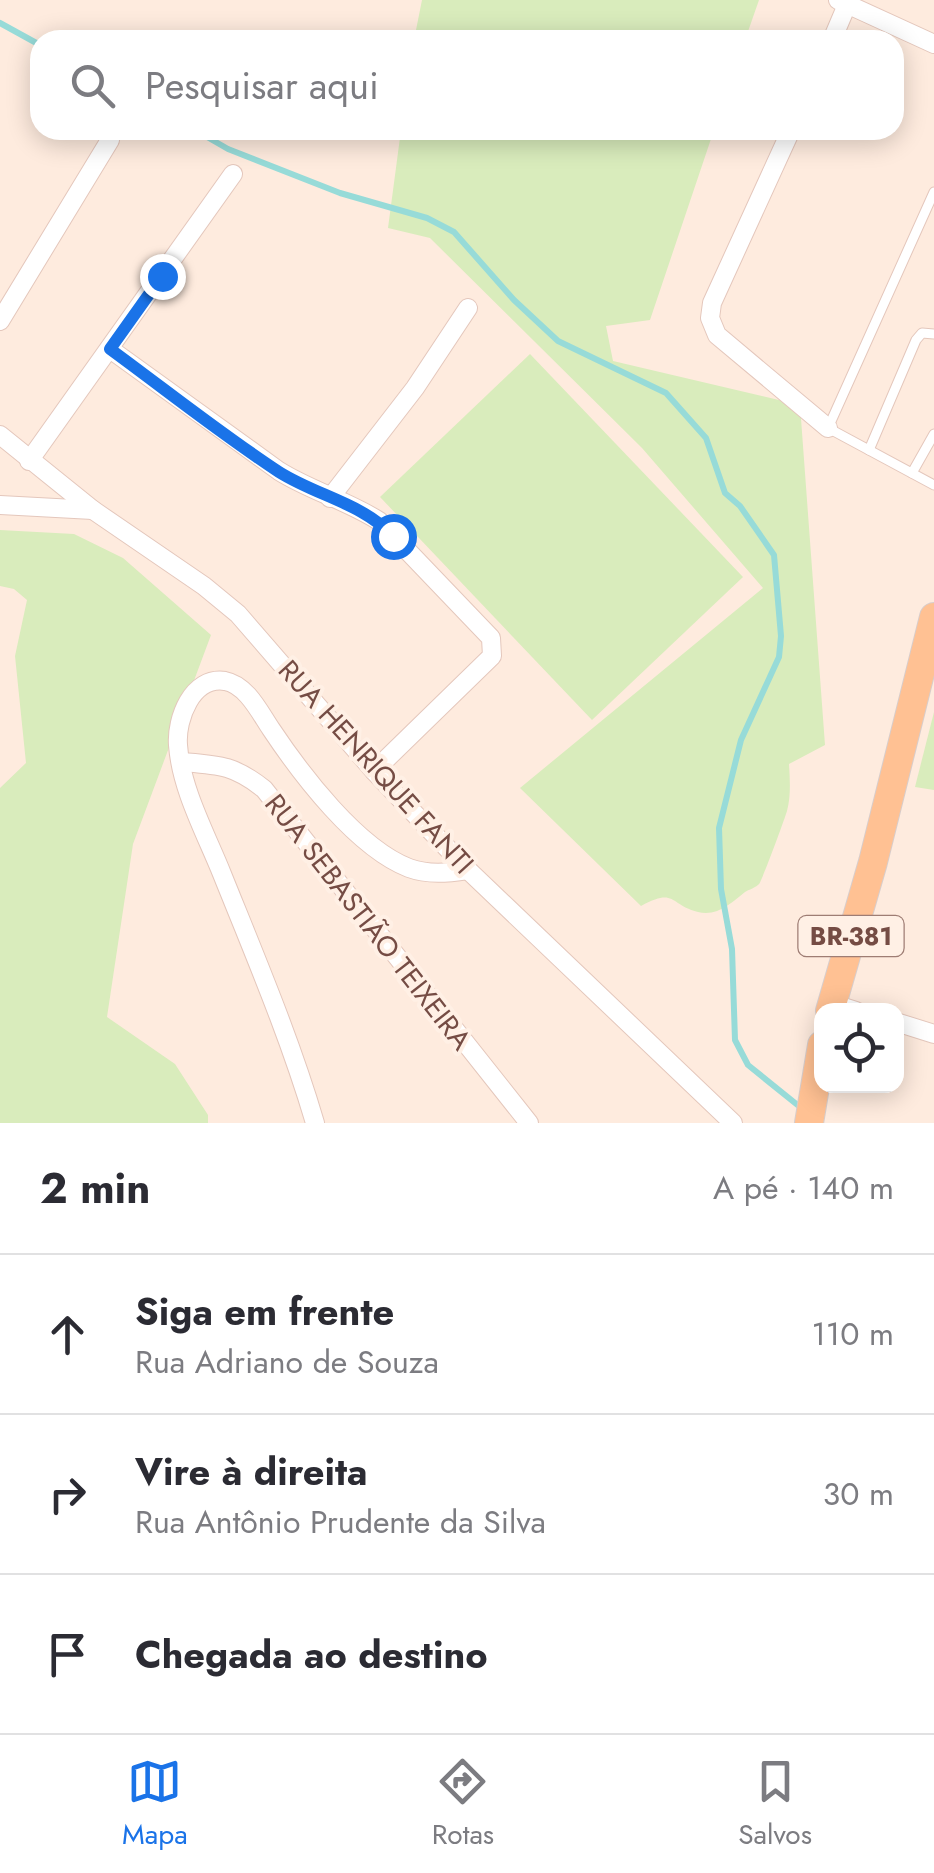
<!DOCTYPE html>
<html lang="pt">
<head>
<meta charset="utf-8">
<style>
  :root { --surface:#fff; --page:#f7f7f7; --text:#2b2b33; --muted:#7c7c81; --line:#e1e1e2; --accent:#1a73e8 }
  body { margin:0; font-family:Jost,sans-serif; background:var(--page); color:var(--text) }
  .controls { position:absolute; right:30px; bottom:30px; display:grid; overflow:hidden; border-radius:20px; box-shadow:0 5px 25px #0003 }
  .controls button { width:90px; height:90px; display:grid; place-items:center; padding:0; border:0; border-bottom:2px solid var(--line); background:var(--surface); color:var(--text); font:50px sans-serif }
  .stop { position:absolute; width:30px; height:30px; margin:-22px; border:8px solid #1a73e8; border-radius:50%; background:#fff }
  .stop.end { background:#1a73e8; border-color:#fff; box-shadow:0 2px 10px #0008 }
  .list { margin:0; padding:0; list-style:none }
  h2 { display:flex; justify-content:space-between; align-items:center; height:130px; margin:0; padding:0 40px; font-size:42px }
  h2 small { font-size:32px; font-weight:400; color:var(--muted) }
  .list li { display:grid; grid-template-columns:65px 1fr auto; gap:30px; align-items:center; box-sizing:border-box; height:160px; padding:0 40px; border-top:2px solid var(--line) }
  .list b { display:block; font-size:38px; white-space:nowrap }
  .list p { margin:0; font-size:32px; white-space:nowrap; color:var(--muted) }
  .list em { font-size:32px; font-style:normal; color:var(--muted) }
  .icon { flex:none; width:55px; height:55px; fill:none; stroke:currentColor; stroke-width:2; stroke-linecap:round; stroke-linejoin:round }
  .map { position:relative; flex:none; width:934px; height:1123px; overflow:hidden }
  .search { position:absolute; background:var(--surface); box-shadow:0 5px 25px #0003; left:30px; right:30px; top:30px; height:110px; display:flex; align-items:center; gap:25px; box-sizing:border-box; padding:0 35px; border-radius:30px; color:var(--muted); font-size:38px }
  .sheet { height:610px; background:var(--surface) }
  nav { display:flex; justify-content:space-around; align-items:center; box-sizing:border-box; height:140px; border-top:2px solid var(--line); background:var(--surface); font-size:28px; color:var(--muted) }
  nav a { display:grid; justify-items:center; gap:5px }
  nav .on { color:var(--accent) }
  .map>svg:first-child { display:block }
  .green { fill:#d9ecbc }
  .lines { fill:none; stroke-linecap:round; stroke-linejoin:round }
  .stream { stroke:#97dbd8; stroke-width:6 }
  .lane-casing { stroke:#e4c7bc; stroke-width:11 }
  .street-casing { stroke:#e4c7bc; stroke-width:20 }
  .primary-casing { stroke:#d8cdcb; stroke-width:30 }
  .lane { stroke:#fff; stroke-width:9 }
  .street { stroke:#fff; stroke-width:18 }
  .primary { stroke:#ffc193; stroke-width:28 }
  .route { stroke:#1a73e8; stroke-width:12 }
  .labels { text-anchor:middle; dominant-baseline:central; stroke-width:8; stroke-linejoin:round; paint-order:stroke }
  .shield { fill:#fff0e5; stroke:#9e7d74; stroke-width:2.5 }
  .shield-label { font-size:25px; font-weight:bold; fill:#754c44 }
  .street-label { font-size:28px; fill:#754c44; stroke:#fff0e5 }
</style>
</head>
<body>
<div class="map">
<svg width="934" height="1123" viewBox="0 0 934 1123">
  <rect width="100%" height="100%" fill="#feebde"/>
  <g class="green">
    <polygon points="422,0 759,0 745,40 414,40"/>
    <path d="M 401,130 L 714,130 L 650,320 L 606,326 L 613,361 L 800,405 L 825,745 L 789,764 C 790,780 791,796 787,811 C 785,818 762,881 759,884 C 757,887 748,890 745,892 C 732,902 718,917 698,912 C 669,905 676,887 641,906 L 520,788 L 763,588 L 642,448 L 430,238 L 388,228 Z"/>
    <polygon points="530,354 743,577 592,720 380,497"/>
    <polygon points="0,530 74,534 123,558 211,635 133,844 107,1017 175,1064 208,1115 208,1123 0,1123 0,788 26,763 15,656 27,600 14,589 0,586"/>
    <polygon points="934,712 934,790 915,787"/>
  </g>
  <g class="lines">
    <g class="stream">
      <polyline points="0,23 40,45"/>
      <polyline points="195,130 228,149 340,193 427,218 454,232 514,300 558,341 666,393 706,438 725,493 740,506 774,555 781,636 779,657 741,740 719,828 721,889 732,949 735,1040 748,1065 805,1111"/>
    </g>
    <g class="lane-casing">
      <g id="lane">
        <polyline points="934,192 828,428 934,485"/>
        <polyline points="869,450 916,340 922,333 934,334"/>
        <polyline points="912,473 934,434"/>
      </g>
    </g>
    <g class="street-casing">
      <g id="street">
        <polyline points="838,0 934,44"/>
        <polyline points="832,40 849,0"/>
        <polyline points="791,130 712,303 710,318 717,335 828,428"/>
        <polyline points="0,321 110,140"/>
        <path d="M 110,349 L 279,471 C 311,491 348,501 379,521 L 491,638 L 492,656 L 374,771"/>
        <polyline points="0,435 93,510 204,586 238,614 374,771 468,870 733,1123"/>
        <polyline points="29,461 233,174"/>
        <polyline points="330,498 415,388 468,308"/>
        <polyline points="0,505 93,510"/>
        <path d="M 182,762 C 219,765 234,765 264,789 L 529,1123"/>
        <polyline points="831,1003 856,1011"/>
        <polyline points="896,1022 934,1034"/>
        <path d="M 315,1123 C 290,1038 255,956 222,874 C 206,834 181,789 178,745 C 176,719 192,676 225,681 C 247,685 260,713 271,729 C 301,774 357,848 409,868 C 428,875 448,873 468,870"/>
      </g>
    </g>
    <g class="primary-casing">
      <g id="primary">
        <polyline points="830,1011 873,862 934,617"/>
        <polyline points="809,1123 822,1045"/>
      </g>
    </g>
    <use href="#lane" class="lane"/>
    <use href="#street" class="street"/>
    <use href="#primary" class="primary"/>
  </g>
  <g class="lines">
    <path class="route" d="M 162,276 L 110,349 C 166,390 221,434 279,472 C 317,496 362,503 393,536"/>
  </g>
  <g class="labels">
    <rect class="shield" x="798.5" y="916" width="105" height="40" rx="8"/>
    <g class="shield-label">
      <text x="851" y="936">BR-381</text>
    </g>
    <g class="street-label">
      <text transform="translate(376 767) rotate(48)">RUA HENRIQUE FANTI</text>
      <text transform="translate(368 922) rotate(52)">RUA SEBASTIÃO TEIXEIRA</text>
    </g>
  </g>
</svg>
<div class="controls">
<button><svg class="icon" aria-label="locate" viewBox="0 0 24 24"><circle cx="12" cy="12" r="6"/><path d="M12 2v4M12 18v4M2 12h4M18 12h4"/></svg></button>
</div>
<div class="stop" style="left:393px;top:536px"></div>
<div class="stop end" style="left:162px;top:276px"></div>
<div class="search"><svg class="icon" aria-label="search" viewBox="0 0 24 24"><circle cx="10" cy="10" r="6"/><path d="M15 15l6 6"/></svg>Pesquisar aqui</div>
</div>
<section class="sheet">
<h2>2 min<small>A pé · 140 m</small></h2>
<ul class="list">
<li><svg class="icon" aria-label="ahead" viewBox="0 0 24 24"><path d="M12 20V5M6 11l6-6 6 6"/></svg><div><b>Siga em frente</b><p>Rua Adriano de Souza</p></div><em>110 m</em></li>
<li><svg class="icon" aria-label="right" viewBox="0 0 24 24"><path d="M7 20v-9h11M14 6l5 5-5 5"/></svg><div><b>Vire à direita</b><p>Rua Antônio Prudente da Silva</p></div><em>30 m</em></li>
<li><svg class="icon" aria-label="arrive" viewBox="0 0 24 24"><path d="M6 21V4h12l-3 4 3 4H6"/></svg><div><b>Chegada ao destino</b></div></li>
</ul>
</section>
<nav>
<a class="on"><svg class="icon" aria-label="map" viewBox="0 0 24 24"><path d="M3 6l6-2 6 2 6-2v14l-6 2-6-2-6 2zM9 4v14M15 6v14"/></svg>Mapa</a>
<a><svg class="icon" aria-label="directions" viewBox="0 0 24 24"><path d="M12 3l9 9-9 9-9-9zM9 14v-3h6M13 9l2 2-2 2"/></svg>Rotas</a>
<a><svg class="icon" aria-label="saved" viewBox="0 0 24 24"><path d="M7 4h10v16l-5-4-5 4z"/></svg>Salvos</a>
</nav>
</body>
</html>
